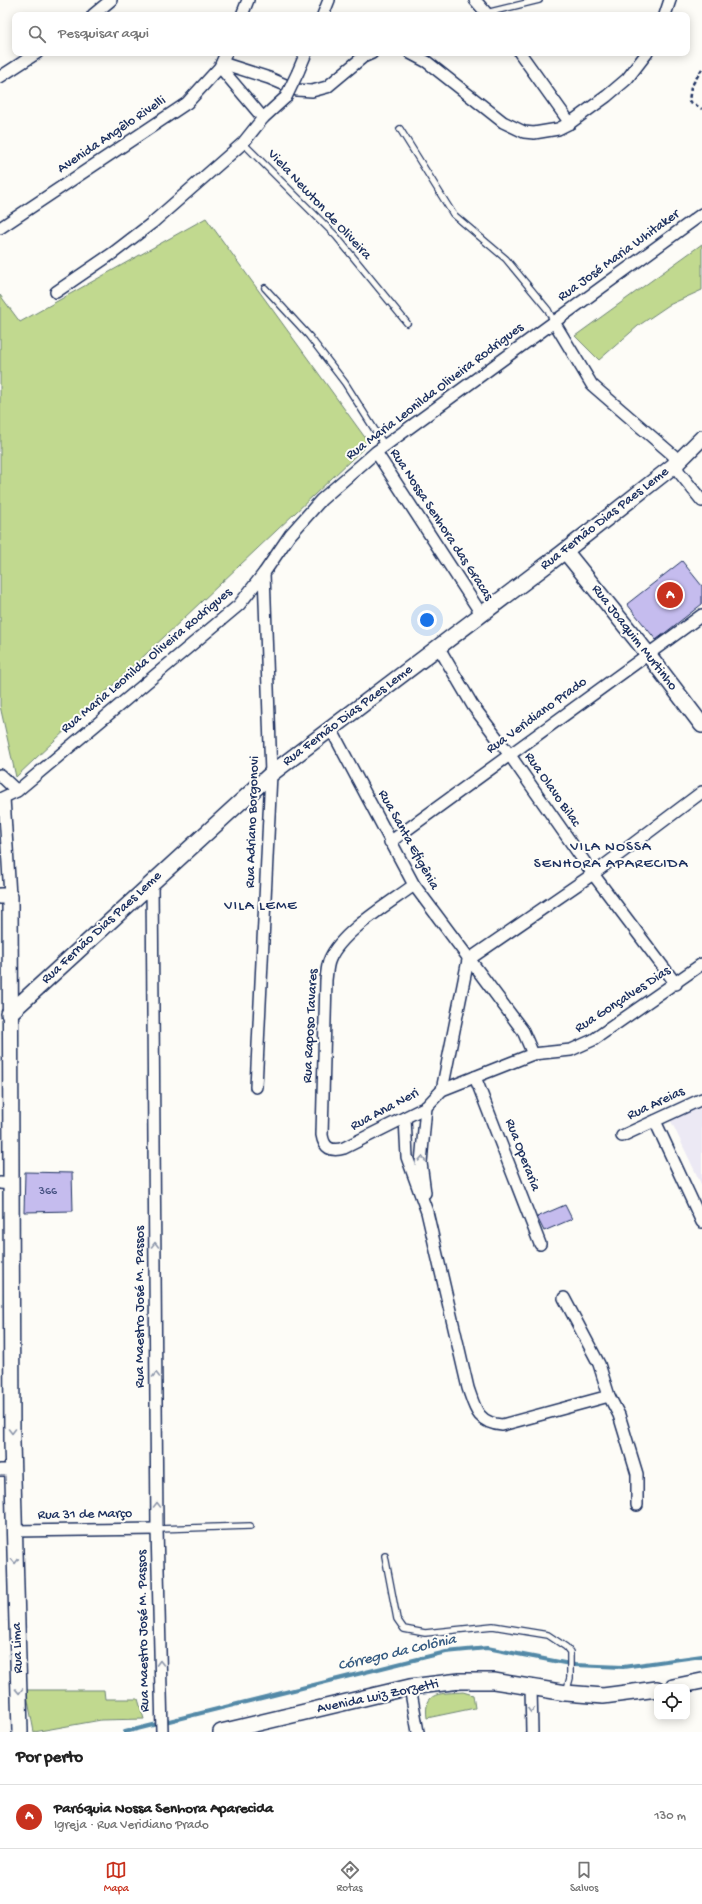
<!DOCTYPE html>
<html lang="pt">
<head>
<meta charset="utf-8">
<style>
  :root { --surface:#fff; --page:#f6f6f6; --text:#222; --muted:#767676; --line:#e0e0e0; --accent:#c8321e }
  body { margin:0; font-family:"Gochi Hand",sans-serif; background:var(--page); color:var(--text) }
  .controls { position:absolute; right:12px; bottom:12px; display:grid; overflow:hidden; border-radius:8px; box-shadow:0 2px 10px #0003 }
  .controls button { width:36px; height:36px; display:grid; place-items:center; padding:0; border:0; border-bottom:1px solid var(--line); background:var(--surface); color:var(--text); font:20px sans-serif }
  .you { position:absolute; left:427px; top:620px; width:14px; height:14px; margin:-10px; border:3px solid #fff; border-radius:50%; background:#1a73e8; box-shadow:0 0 0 6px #1a73e833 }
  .badge { display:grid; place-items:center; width:26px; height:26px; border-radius:50%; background:var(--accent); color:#fff; font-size:13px; font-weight:700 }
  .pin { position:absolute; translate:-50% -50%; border:2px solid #fff; box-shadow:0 1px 4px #0006 }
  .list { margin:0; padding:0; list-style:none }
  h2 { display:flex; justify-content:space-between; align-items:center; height:52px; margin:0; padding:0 16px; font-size:17px }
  h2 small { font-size:13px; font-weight:400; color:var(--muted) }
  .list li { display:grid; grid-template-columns:26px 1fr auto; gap:12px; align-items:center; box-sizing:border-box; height:64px; padding:0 16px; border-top:1px solid var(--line) }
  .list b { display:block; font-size:15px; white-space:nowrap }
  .list p { margin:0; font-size:13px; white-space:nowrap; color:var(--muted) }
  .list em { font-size:13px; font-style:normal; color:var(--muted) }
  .icon { flex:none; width:22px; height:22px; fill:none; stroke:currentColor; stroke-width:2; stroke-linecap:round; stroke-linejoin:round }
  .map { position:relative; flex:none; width:702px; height:1732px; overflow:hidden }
  .search { position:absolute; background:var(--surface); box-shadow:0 2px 10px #0003; left:12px; right:12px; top:12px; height:44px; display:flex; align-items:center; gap:10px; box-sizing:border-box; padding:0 14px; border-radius:8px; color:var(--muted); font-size:15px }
  .sheet { height:116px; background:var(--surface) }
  nav { display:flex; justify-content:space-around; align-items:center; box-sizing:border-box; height:56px; border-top:1px solid var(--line); background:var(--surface); font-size:11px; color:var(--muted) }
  nav a { display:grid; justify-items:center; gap:2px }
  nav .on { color:var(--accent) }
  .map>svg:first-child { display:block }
  .built { fill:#ece9f4 }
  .green { fill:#c1d98f; stroke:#6e8476 }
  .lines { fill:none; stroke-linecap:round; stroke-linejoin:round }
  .stream { stroke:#5389a7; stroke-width:4 }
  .building { fill:#c5bcee; stroke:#1b2f5e }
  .lane-casing { stroke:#1b2f5e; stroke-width:8 }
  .street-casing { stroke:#1b2f5e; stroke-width:14 }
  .secondary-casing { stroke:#1b2f5e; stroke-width:18 }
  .path { stroke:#1b2f5e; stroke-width:2.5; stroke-dasharray:4 3; stroke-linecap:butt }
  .lane { stroke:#fdfcf7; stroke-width:5.5 }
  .street { stroke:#fdfcf7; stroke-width:11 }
  .secondary { stroke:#fdfcf7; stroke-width:15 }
  .street-bridge-casing { stroke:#1b2f5e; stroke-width:14; stroke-linecap:butt }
  .street-bridge { stroke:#fdfcf7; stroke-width:11 }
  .oneway { stroke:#8c96aa }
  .labels { text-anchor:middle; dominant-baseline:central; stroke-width:4; stroke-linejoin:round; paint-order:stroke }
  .number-label { font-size:12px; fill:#465282 }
  .street-label { font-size:14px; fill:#1b2f5e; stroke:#fdfcf7 }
  .neighbourhood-label { font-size:15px; letter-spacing:1px; fill:#1b2f5e; stroke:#fdfcf7 }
  .water-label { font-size:15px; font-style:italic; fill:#375c82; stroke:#fdfcf7 }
</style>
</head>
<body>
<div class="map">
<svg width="702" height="1732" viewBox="0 0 702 1732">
  <rect width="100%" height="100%" fill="#fdfcf7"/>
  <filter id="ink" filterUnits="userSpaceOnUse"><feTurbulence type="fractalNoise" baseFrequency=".025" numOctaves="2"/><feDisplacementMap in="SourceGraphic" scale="8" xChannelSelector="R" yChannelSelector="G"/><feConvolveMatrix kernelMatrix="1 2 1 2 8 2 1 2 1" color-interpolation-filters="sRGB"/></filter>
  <g filter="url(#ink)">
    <polygon class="built" points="702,1106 702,1186 671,1121"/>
    <g class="green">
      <polygon points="206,218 369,443 16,777 0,706 0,295 20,322"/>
      <polygon points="702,244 702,290 669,305 638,326 599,360 575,336"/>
      <polygon points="26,1690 104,1690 105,1699 138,1699 144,1719 101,1720 34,1732"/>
      <path d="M 463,1692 L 473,1695 L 475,1708 L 427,1718 C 423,1690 442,1694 463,1692 Z"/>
    </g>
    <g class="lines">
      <polyline class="stream" points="125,1732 446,1652 487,1648 575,1665 623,1667 702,1656"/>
    </g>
    <g class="building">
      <polygon points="682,561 702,586 702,604 656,640 627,604"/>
      <polygon points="25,1172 72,1173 73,1211 24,1212"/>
      <polygon points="565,1205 572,1219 544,1231 537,1217"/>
    </g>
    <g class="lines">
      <g class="lane-casing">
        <g id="lane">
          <polyline points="486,13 539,0"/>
          <polyline points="400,129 453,214 506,259 548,310 554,322"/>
          <polyline points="243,143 336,236 407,323"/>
          <polyline points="265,288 309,336 345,383 385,446"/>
          <polyline points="157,1529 250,1526"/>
          <polyline points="385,1556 397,1619 404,1629 425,1633 493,1626 548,1635 566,1647 570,1652 570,1678 566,1693"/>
        </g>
      </g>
      <g class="street-casing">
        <g id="street">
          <polyline points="475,0 488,15"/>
          <polyline points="93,15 111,0"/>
          <polyline points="242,15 248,0"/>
          <polyline points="323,15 329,0"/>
          <polyline points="665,15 670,0"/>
          <polyline points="410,53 427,62 503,122 524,132 534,133 558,129 570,123 607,96 627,79 647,53"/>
          <polyline points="520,53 570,123"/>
          <polyline points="222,63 269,78 297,90 312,91 327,87 363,57 372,53"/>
          <polyline points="220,67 263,118"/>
          <polyline points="298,72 306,53"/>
          <polyline points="0,77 37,53"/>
          <polyline points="0,228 187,103 220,67 226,53"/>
          <polyline points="56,292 113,253 152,223 243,143 263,118 286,97"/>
          <polyline points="554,322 592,385 673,455 679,472 702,501"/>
          <polyline points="376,452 482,615"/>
          <polyline points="439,648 473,706 509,754 593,874 676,984"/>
          <polyline points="331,729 414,885 523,1031 533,1054"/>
          <polyline points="0,775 17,791"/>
          <polyline points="4,798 10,896"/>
          <polyline points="0,799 17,791 239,605 264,573 290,535 321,500 376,452 702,214"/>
          <polyline points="390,842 702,615"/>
          <polyline points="152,881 157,1529 162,1732"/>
          <path d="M 414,885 C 390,903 341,932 330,959 C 327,965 327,973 326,980 L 322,1135 C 324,1148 331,1152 344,1148 L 426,1107 L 442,1090 L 533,1054 L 571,1050 L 593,1040 L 702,964"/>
          <polyline points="475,1077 540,1244"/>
          <polyline points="256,1087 271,774 264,573"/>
          <polyline points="442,1090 468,960 593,874 702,792"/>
          <path d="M 405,1118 L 407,1157 L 427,1212 L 468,1388 C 475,1408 477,1423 502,1425 L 609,1396"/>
          <polyline points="655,1121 702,1222"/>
          <polyline points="622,1136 702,1099"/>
          <polyline points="0,1183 11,1184"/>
          <polyline points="425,1193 421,1163 426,1107"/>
          <polyline points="564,1298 599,1364 609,1396 619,1415 637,1474 637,1505"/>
          <polyline points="0,1470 13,1470"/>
          <polyline points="14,1531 157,1529"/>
          <polyline points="410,1687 418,1732"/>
          <polyline points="531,1688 532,1732"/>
        </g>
      </g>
      <g class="secondary-casing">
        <g id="secondary">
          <polyline points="565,551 648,654 702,725"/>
          <polyline points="0,896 10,896 12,1443 20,1732"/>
          <polyline points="9,1014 271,774 565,551 677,463 702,438"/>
          <polyline points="673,1687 702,1681"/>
          <polyline points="221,1732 410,1687 460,1681 494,1681 566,1693 603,1696 657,1689"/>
        </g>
      </g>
      <polyline class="path" points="702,69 691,87 689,101 702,109"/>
      <use href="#lane" class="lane"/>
      <use href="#street" class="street"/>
      <use href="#secondary" class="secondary"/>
      <g class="street-bridge-casing">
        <polyline id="street-bridge" points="286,97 298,72"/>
      </g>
      <use href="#street-bridge" class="street-bridge"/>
    </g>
    <defs><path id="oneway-chevron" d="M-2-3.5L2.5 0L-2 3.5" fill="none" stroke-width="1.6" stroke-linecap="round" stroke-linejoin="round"/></defs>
    <g class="oneway">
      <use href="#oneway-chevron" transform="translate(422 1159) rotate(-88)"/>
      <use href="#oneway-chevron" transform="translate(155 1245) rotate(-90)"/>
      <use href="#oneway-chevron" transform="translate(156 1375) rotate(-90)"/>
      <use href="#oneway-chevron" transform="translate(12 1431) rotate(90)"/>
      <use href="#oneway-chevron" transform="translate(157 1505) rotate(-90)"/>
      <use href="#oneway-chevron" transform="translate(15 1561) rotate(88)"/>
      <use href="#oneway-chevron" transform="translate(160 1663) rotate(-91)"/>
      <use href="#oneway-chevron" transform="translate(19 1691) rotate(88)"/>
      <use href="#oneway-chevron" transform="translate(531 1710) rotate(90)"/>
    </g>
  </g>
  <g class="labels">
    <g class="number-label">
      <text x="48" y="1192">366</text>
    </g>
    <g class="street-label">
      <text transform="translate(112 135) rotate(-34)">Avenida Angêlo Rivelli</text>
      <text transform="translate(319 205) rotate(47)">Viela Newton de Oliveira</text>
      <text transform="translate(619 256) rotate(-36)">Rua José Maria Whitaker</text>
      <text transform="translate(435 392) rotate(-37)">Rua Maria Leonilda Oliveira Rodrigues</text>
      <text transform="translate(605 519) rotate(-38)">Rua Fernão Dias Paes Leme</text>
      <text transform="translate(441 525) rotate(57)">Rua Nossa Senhora das Gracas</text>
      <text transform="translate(634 638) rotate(52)">Rua Joaquim Murtinho</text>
      <text transform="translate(147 661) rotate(-40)">Rua Maria Leonilda Oliveira Rodrigues</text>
      <text transform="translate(348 716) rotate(-37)">Rua Fernão Dias Paes Leme</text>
      <text transform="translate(537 716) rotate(-36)">Rua Veridiano Prado</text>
      <text transform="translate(552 790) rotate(55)">Rua Olavo Bilac</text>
      <text transform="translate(253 822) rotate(-88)">Rua Adriano Borgonovi</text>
      <text transform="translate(408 840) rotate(61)">Rua Santa Efigênia</text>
      <text transform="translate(102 928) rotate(-43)">Rua Fernão Dias Paes Leme</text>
      <text transform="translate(623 1000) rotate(-33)">Rua Gonçalves Dias</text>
      <text transform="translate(311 1026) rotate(-87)">Rua Raposo Tavares</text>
      <text transform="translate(656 1104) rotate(-25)">Rua Areias</text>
      <text transform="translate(385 1110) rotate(-28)">Rua Ana Neri</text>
      <text transform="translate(522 1155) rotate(69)">Rua Operaria</text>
      <text transform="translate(140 1307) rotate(-90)">Rua Maestro José M. Passos</text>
      <text transform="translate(85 1515) rotate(-1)">Rua 31 de Março</text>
      <text transform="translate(144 1631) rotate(-91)">Rua Maestro José M. Passos</text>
      <text transform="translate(18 1648) rotate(-92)">Rua Lima</text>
      <text transform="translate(378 1697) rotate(-12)">Avenida Luiz Zorzetti</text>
    </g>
    <g class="neighbourhood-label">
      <text x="611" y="847">VILA NOSSA<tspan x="611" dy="17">SENHORA APARECIDA</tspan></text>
      <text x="261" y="906">VILA LEME</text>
    </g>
    <g class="water-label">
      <text transform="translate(397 1653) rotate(-13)">Córrego da Colônia</text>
    </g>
  </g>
</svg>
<div class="controls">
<button><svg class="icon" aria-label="locate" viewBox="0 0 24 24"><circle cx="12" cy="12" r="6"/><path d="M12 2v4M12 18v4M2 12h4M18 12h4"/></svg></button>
</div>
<div class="you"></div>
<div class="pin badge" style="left:670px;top:595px">A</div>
<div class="search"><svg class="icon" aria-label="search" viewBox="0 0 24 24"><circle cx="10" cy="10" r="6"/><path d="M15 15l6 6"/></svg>Pesquisar aqui</div>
</div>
<section class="sheet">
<h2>Por perto<small></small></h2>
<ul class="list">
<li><span class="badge">A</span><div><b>Paróquia Nossa Senhora Aparecida</b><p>Igreja · Rua Veridiano Prado</p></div><em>130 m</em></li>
</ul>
</section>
<nav>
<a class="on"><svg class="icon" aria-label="map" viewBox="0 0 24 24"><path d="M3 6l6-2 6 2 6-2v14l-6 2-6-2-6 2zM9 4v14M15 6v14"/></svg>Mapa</a>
<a><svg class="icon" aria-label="directions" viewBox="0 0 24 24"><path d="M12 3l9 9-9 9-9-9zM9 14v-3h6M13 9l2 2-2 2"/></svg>Rotas</a>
<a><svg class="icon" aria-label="saved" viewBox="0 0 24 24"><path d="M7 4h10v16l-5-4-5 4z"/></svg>Salvos</a>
</nav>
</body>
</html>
